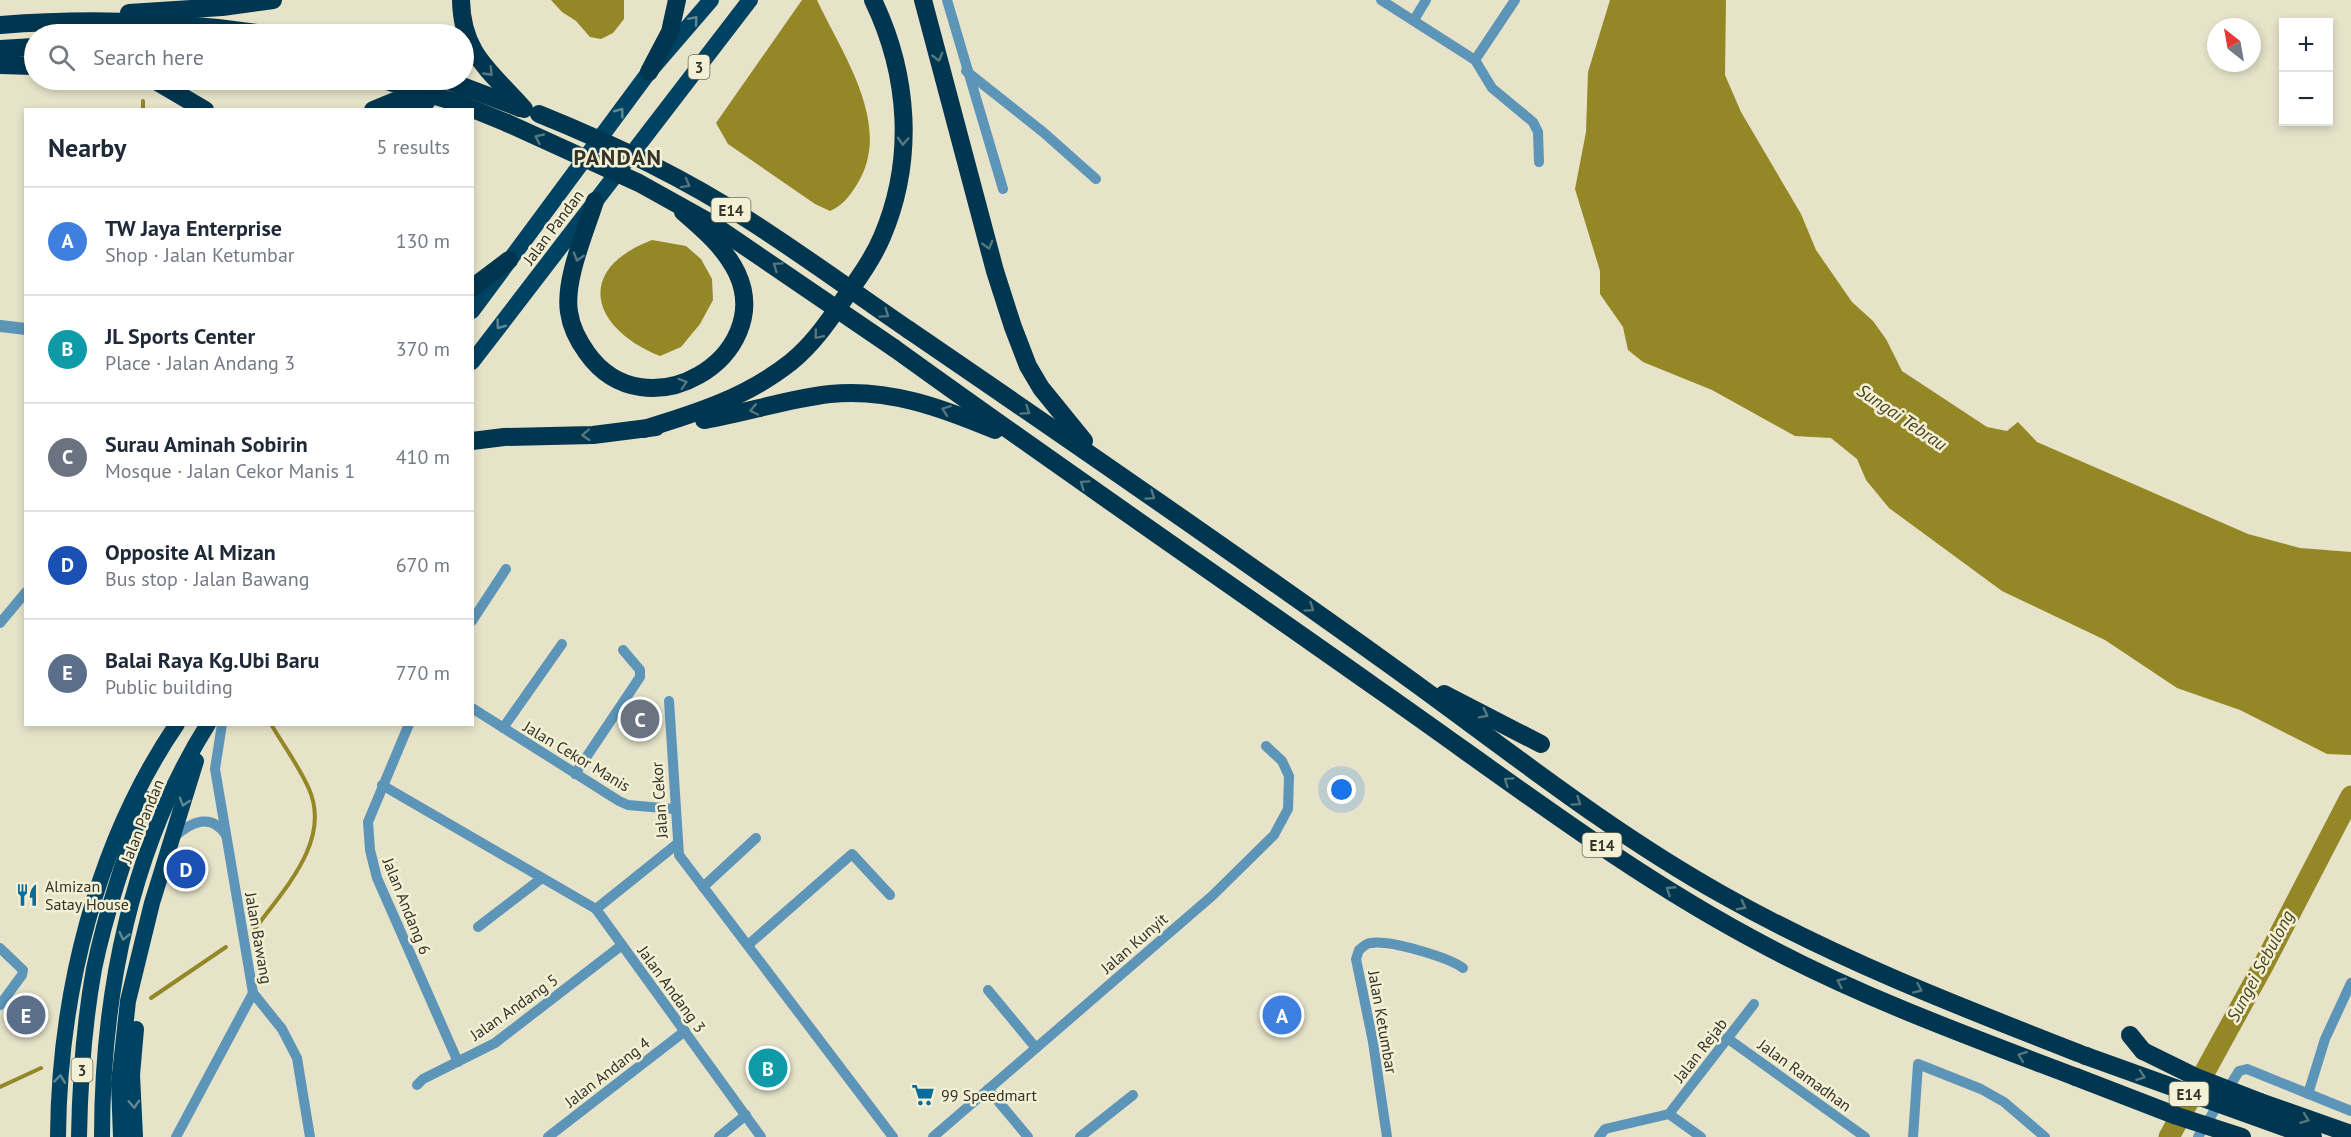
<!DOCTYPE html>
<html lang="en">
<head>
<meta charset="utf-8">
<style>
  :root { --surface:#fff; --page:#f2f2f3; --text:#1f2937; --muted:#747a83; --line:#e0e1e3; --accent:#086d9b }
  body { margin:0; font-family:"PT Sans",sans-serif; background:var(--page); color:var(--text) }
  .controls { position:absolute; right:18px; top:18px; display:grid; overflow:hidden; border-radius:0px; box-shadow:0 3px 9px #0003 }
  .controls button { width:54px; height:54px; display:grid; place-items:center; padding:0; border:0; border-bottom:2px solid var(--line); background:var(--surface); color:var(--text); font:30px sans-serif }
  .compass { position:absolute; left:2207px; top:18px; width:54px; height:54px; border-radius:50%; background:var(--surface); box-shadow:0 3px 9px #0003; rotate:329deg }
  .you { position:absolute; left:1342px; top:790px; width:21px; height:21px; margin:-15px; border:4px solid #fff; border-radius:50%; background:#1a73e8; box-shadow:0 0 0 9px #1a73e833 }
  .badge { display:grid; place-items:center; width:39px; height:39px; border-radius:50%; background:var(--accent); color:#fff; font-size:20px; font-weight:700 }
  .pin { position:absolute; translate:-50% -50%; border:3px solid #fff; box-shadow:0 2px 6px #0006 }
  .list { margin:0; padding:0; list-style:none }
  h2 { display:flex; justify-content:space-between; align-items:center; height:78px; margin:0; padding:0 24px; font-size:26px }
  h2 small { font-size:20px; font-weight:400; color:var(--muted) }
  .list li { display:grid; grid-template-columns:39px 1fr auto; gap:18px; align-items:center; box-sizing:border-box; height:108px; padding:0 24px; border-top:2px solid var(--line) }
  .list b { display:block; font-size:22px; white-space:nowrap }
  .list p { margin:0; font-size:20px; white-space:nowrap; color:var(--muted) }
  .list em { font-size:20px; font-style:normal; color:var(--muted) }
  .icon { flex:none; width:33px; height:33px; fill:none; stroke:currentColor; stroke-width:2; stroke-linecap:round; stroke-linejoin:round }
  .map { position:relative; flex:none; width:2351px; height:1137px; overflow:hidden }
  .search { position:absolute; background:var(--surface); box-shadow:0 3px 9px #0003; left:24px; top:24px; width:450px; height:66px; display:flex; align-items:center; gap:15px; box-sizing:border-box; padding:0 21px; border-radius:33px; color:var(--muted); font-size:22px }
  .panel { position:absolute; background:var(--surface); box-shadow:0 3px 9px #0003; left:24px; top:108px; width:450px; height:618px; border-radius:0px }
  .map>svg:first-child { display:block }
  .water { fill:#938726 }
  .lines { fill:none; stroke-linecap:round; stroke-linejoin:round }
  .stream { stroke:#938726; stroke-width:4 }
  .river { stroke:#938726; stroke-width:21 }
  .minor { stroke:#5c95b7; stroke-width:10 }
  .tertiary { stroke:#5c95b7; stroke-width:12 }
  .trunk { stroke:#004262; stroke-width:16 }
  .motorway { stroke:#003650; stroke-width:18 }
  .motorway-bridge { stroke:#003650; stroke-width:18 }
  .oneway { stroke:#618890 }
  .oneway2 { stroke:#55777f }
  .labels { text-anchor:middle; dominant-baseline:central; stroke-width:5; stroke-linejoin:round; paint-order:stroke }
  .shield { fill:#f3f0d6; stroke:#6d6c5d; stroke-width:1.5 }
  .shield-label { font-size:15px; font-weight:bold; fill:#343329 }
  .street-label { font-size:16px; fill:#343329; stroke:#f3f0d6 }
  .poi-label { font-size:16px; fill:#343329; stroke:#f3f0d6; text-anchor:start }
  .water-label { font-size:18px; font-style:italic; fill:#49441d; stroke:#f3f0d6 }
  .district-label { font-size:22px; font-weight:bold; letter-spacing:1.5px; fill:#343329; stroke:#f3f0d6 }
</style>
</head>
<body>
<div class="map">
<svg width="2351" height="1137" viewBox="0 0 2351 1137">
  <rect width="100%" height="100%" fill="#e6e3c9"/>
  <g class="water">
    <polygon points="551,0 624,0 624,19 613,33 601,39 590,37 576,21 562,12"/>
    <path d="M 802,0 L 817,0 C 842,54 895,127 856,186 C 848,198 843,205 830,211 L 815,204 L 728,144 L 716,123 Z"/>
    <polygon points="1610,0 1726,0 1725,75 1741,112 1801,214 1816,250 1852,302 1873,321 1886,339 1902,371 1987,427 2007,431 2018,422 2037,442 2248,534 2300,548 2351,552 2351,755 2327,754 2240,710 2177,688 2105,640 2002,591 1889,508 1866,480 1857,459 1831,438 1795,436 1712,390 1643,362 1628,350 1623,327 1600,294 1600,271 1575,189 1586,132 1588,72"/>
    <path d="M 652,240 L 686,246 L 701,259 L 712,279 L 713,300 L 700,324 L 681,347 L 660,356 C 592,329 573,270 652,240 Z"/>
  </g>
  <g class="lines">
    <g class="stream">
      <polyline points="143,110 143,101"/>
      <path d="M 255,929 C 283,890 332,841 309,789 C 299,766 283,745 271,724"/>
      <polyline points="151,998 226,947"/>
      <polyline points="0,1087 41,1068"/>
    </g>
    <polyline class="river" points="2169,1137 2264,964 2351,796"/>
    <g class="minor">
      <polyline points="947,0 1003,189"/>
      <polyline points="1381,0 1475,60 1515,0"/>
      <polyline points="1414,20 1426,0"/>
      <polyline points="1475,60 1492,88 1533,122 1538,132 1539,162"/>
      <polyline points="966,71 1043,132 1096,179"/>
      <polyline points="472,621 506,569"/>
      <polyline points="0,623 26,592"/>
      <polyline points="669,701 679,855 893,1137"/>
      <polyline points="472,708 619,801 628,805 674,809"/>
      <polyline points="222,724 215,769 253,993 282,1029 297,1058 310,1137"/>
      <polyline points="409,724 368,822 370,850 377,878 458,1062"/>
      <polyline points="503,728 562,644"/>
      <polyline points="575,774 640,677 640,670 623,650"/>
      <polyline points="382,785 596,909 761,1137"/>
      <path d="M 174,837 C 191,822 211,812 226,835"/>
      <polyline points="703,887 756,838"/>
      <polyline points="596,909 677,844"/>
      <polyline points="478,927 542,878"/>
      <polyline points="748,945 852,854 890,895"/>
      <polyline points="0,948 23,970 22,975 0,1005"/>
      <polyline points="988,990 1036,1048"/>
      <polyline points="1727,1038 1865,1137"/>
      <polyline points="417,1085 423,1079 495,1043 622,945"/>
      <polyline points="988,1089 1028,1137"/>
      <polyline points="2308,1094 2325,1039 2351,983"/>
      <polyline points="1669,1114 1754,1004"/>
      <polyline points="176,1137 253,993"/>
      <polyline points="548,1137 685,1031"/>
      <polyline points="719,1137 746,1115"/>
      <polyline points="933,1137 1212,896 1274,835 1288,809 1289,776 1282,761 1266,746"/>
      <polyline points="1080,1137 1133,1095"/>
      <path d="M 1387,1137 L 1373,1042 L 1356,959 L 1359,950 C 1363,947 1366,943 1371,943 C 1390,940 1448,957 1463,968"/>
      <polyline points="1599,1137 1605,1129 1669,1114 1701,1137"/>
      <polyline points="1913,1137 1918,1064 1981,1089 2004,1102 2045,1137"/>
      <polyline points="2198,1137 2239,1071 2247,1069 2351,1111"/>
    </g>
    <polyline class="tertiary" points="0,326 26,329"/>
    <g class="trunk">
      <polyline points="472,311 649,72 711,0"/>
      <polyline points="472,362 750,0"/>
      <path d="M 58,1137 C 59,995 96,843 177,724"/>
      <path d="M 79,1137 C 80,1081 84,1024 94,969 C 106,911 126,854 146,799"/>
      <path d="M 102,1137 C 102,994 131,847 208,724"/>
      <polyline points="121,1137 119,1083 128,1001 152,903 196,761"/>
      <polyline points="135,1137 132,1075 136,1029"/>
    </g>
    <g class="motorway">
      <path d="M 461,0 C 462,55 492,72 524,109"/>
      <polyline points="923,0 995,271 1013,327 1028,366 1041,388 1084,441"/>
      <polyline points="129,13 222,7 273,0"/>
      <path d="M 0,25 C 87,18 178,21 264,34"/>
      <polyline points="0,49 34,47"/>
      <polyline points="0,65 34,66"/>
      <polyline points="649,72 670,32 677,0"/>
      <polyline points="154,80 205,110"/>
      <polyline points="383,80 458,103 507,123"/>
      <polyline points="446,80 520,108"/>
      <polyline points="373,110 395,101 427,101"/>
      <path d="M 595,201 C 585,233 564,280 569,312 C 571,326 579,342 587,353 C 646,436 776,356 737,273 C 725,248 704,230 683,212"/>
      <polyline points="472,288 509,260"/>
      <path d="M 909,330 C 1070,440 1231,551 1390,665 C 1499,743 1605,829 1723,895 C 1838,960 1963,1008 2086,1056"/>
      <path d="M 894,348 C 1053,463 1215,574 1375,687 C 1503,776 1628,874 1766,946 C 1866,999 1971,1037 2076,1077"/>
      <path d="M 704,420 C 746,413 787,399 830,394 C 889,388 942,408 995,430"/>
      <path d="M 644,429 C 697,413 747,397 791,362 C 813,344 828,322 844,299 C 858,279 872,260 882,237 C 915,160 909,75 873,0"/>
      <polyline points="472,441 504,437 593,435 656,427"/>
      <polyline points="1444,694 1541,744"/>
      <polyline points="2130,1035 2143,1051"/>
      <polyline points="2260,1102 2351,1134"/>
      <polyline points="2292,1130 2313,1137"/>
    </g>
    <g class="motorway-bridge">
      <path d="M 539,114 C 611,143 682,177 747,219 C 802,254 855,293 909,330"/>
      <polyline points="507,123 639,183 709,222 894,348"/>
      <polyline points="2143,1051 2198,1078 2260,1102"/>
      <polyline points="2086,1056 2292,1130"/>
      <polyline points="2076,1077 2177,1116 2242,1137"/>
    </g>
  </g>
  <defs><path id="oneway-chevron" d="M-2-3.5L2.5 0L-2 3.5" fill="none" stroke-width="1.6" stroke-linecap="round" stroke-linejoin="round" transform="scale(1.5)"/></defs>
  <g class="oneway">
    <use href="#oneway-chevron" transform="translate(694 20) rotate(-49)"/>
    <use href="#oneway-chevron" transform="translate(620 112) rotate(-53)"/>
    <use href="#oneway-chevron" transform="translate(500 325) rotate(127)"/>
    <use href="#oneway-chevron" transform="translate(184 802) rotate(107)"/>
    <use href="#oneway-chevron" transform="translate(124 936) rotate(103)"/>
    <use href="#oneway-chevron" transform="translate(60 1079) rotate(-83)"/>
    <use href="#oneway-chevron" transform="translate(134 1104) rotate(87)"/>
  </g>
  <g class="oneway2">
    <use href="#oneway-chevron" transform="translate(938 57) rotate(75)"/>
    <use href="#oneway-chevron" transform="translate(489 72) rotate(46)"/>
    <use href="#oneway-chevron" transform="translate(539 138) rotate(-155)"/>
    <use href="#oneway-chevron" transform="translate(903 141) rotate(93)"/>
    <use href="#oneway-chevron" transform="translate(686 184) rotate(29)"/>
    <use href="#oneway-chevron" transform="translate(988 245) rotate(75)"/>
    <use href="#oneway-chevron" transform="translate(578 257) rotate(107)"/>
    <use href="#oneway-chevron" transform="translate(777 266) rotate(-145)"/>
    <use href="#oneway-chevron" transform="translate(885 314) rotate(35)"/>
    <use href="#oneway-chevron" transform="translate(818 335) rotate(130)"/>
    <use href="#oneway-chevron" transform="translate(683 383) rotate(-18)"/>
    <use href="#oneway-chevron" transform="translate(754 410) rotate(168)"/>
    <use href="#oneway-chevron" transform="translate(946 410) rotate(-160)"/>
    <use href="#oneway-chevron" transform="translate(1026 411) rotate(34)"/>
    <use href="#oneway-chevron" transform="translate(586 435) rotate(177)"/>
    <use href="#oneway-chevron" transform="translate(1084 484) rotate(-145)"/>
    <use href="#oneway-chevron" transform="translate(1151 496) rotate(34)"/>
    <use href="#oneway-chevron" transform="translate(1310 608) rotate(35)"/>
    <use href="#oneway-chevron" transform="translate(1484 714) rotate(27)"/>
    <use href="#oneway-chevron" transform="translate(1508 781) rotate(-145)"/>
    <use href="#oneway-chevron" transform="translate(1577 802) rotate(34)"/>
    <use href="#oneway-chevron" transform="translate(1670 890) rotate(-147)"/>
    <use href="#oneway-chevron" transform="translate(1742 906) rotate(28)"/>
    <use href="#oneway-chevron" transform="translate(1841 982) rotate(-155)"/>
    <use href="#oneway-chevron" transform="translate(1918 989) rotate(24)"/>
    <use href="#oneway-chevron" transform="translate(2022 1056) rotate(-159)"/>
    <use href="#oneway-chevron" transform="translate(2141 1076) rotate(20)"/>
    <use href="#oneway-chevron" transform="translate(2305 1119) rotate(20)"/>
  </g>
  <defs>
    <g id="restaurant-bare" transform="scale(1.8)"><path d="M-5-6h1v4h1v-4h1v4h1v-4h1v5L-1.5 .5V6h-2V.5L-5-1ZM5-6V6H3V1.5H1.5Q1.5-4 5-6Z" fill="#086d9b" stroke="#f3f0d6" stroke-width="2.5" paint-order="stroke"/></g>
    <g id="supermarket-bare" transform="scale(1.8)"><path d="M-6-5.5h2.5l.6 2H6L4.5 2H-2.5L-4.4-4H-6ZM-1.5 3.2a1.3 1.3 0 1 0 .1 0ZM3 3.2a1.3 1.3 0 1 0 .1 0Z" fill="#086d9b" stroke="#f3f0d6" stroke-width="2.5" paint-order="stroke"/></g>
  </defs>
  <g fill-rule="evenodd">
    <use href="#restaurant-bare" x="27" y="895"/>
    <use href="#supermarket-bare" x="923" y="1095"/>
  </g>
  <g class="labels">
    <g class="shield">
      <rect x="688.5" y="55" width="21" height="24" rx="4.5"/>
      <rect x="711.5" y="198" width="39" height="24" rx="4.5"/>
      <rect x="1582.5" y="833" width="39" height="24" rx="4.5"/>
      <rect x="71.5" y="1058" width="21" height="24" rx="4.5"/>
      <rect x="2169.5" y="1082" width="39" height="24" rx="4.5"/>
    </g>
    <g class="shield-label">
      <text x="699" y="67">3</text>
      <text x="731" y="210">E14</text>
      <text x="1602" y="845">E14</text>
      <text x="82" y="1070">3</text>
      <text x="2189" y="1094">E14</text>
    </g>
    <g class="street-label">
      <text transform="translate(553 227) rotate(-53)">Jalan Pandan</text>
      <text transform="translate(577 756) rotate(31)">Jalan Cekor Manis</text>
      <text transform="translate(659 800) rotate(-94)">Jalan Cekor</text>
      <text transform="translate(142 821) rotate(-68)">Jalan Pandan</text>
      <text transform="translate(407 906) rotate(68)">Jalan Andang 6</text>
      <text transform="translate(259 938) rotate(80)">Jalan Bawang</text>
      <text transform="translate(1134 943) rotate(-41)">Jalan Kunyit</text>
      <text transform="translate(672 989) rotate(54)">Jalan Andang 3</text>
      <text transform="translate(514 1007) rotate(-35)">Jalan Andang 5</text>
      <text transform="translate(1383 1022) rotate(80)">Jalan Ketumbar</text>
      <text transform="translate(1700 1050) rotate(-52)">Jalan Rejab</text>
      <text transform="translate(607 1072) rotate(-38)">Jalan Andang 4</text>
      <text transform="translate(1805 1075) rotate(36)">Jalan Ramadhan</text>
    </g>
    <g class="poi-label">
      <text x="45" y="886">Almizan<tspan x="45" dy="18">Satay House</tspan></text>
      <text x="941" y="1095">99 Speedmart</text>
    </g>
    <g class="water-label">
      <text transform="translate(1902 417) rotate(34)">Sungai Tebrau</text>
      <text transform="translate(2260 966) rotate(-62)">Sungei Sebulong</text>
    </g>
    <g class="district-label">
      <text x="618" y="157">PANDAN</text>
    </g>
  </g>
</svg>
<div class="controls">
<button>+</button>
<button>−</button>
</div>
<svg class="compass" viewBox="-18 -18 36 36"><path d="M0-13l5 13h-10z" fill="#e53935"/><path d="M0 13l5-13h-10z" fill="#747a83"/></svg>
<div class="you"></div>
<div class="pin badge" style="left:1282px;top:1015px;background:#3f7fe0">A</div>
<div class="pin badge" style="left:768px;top:1068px;background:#0f9aa8">B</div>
<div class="pin badge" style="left:640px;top:719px;background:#6b7280">C</div>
<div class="pin badge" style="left:186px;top:869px;background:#1a4fb4">D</div>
<div class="pin badge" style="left:26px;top:1015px;background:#5c6f8a">E</div>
<div class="search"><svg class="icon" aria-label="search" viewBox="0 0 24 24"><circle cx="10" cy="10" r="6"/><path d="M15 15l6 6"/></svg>Search here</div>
<section class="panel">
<h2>Nearby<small>5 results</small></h2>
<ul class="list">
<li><span class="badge" style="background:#3f7fe0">A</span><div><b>TW Jaya Enterprise</b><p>Shop · Jalan Ketumbar</p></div><em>130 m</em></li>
<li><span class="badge" style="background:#0f9aa8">B</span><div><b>JL Sports Center</b><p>Place · Jalan Andang 3</p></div><em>370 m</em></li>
<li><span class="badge" style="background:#6b7280">C</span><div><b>Surau Aminah Sobirin</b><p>Mosque · Jalan Cekor Manis 1</p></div><em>410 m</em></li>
<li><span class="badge" style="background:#1a4fb4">D</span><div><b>Opposite Al Mizan</b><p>Bus stop · Jalan Bawang</p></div><em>670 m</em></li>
<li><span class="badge" style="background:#5c6f8a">E</span><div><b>Balai Raya Kg.Ubi Baru</b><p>Public building</p></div><em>770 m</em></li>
</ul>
</section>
</div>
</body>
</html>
